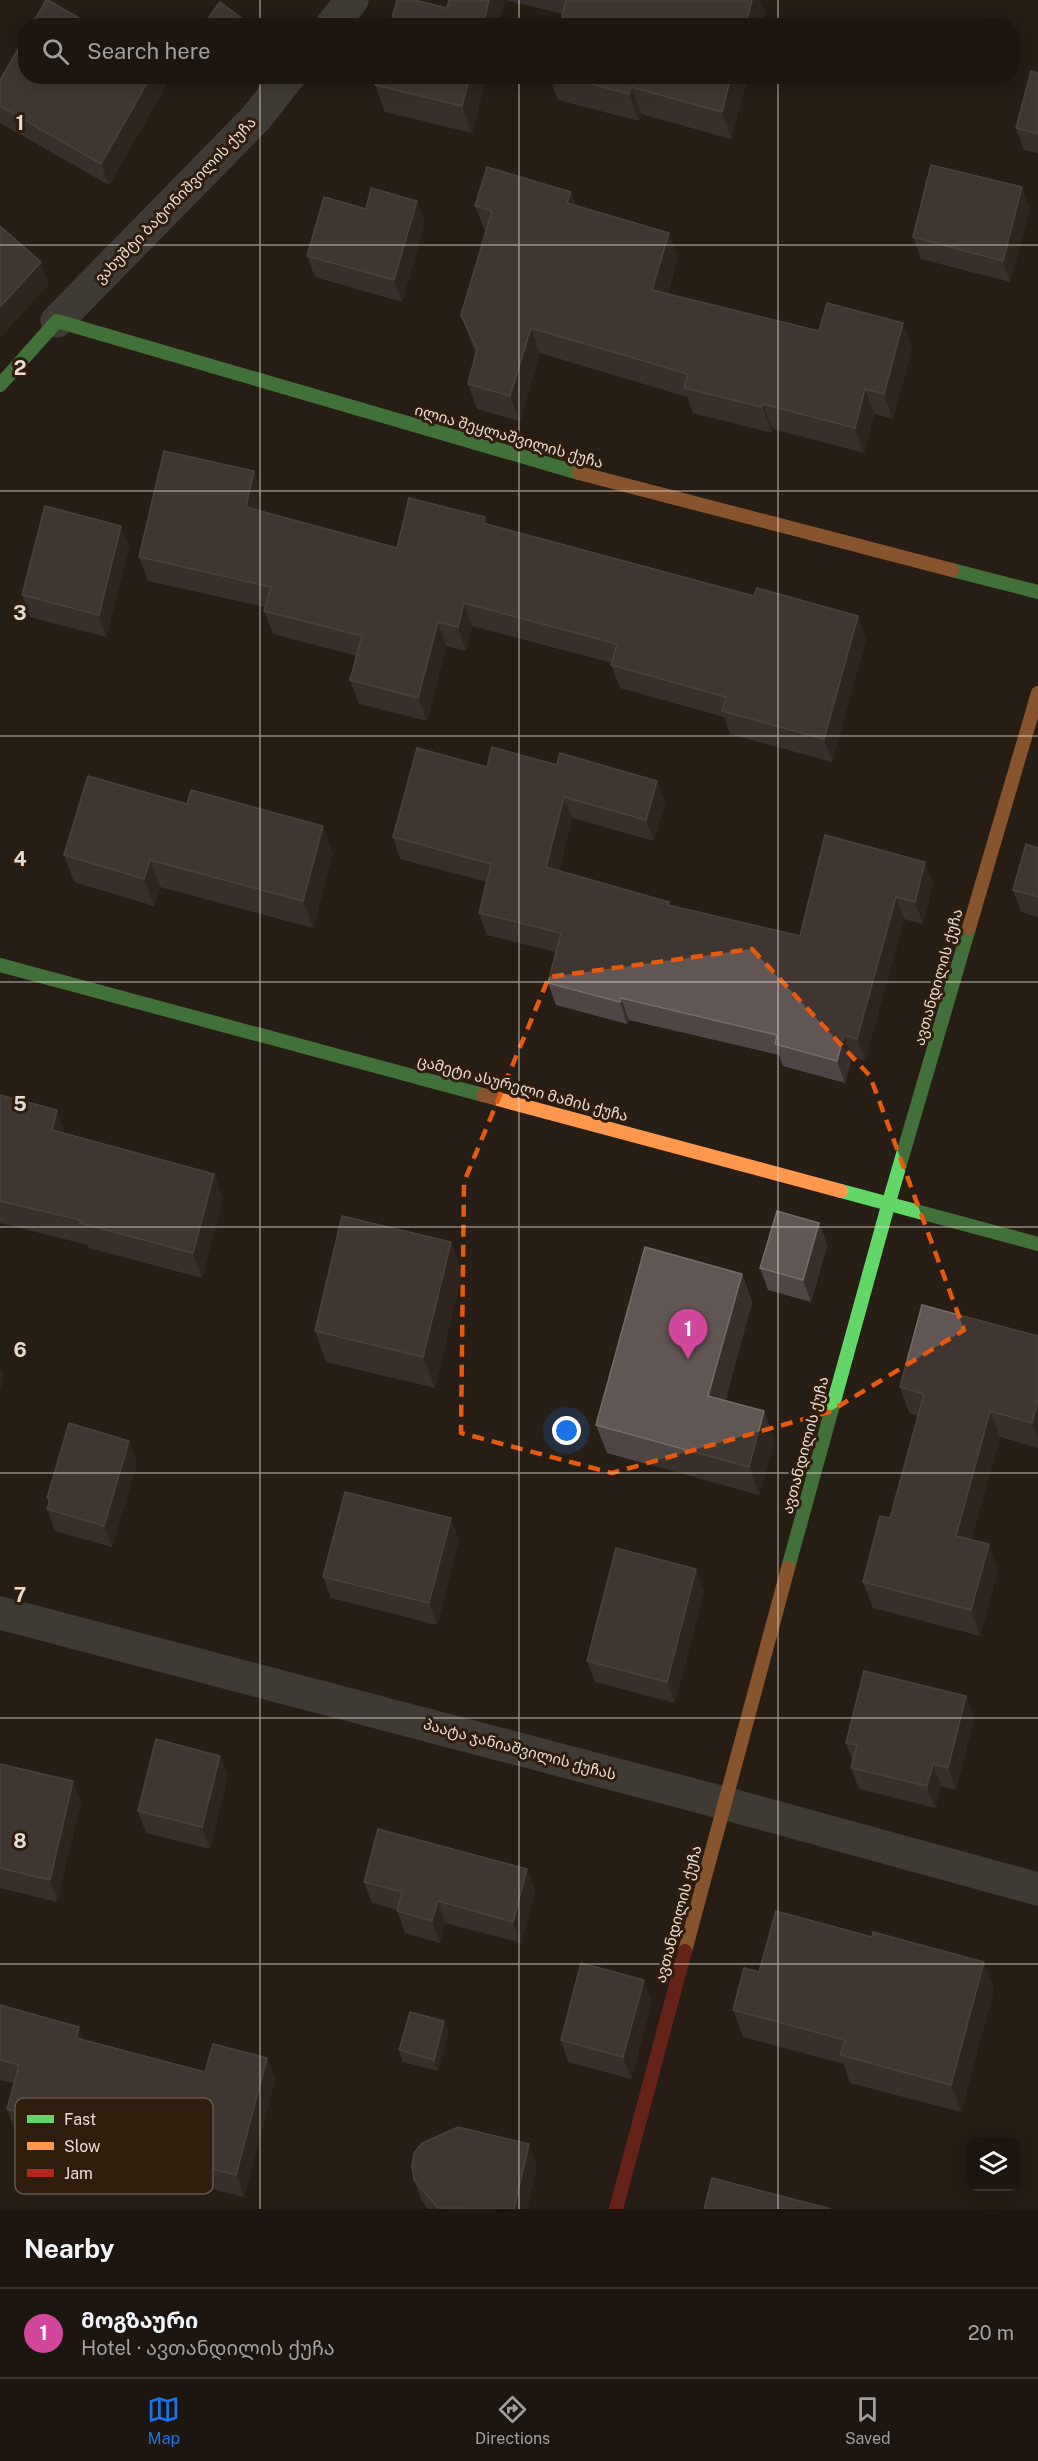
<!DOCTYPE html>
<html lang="en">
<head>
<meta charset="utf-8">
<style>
  :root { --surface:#1d1610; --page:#2a231e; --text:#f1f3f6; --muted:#a09f9f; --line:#3b3530; --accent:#1a73e8 }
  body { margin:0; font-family:"Public Sans","Noto Sans Georgian",sans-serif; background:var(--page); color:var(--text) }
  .controls { position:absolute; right:18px; bottom:18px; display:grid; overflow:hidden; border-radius:12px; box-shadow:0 3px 15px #0003 }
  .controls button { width:54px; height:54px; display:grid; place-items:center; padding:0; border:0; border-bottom:2px solid var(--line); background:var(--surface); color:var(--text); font:30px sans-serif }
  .you { position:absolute; left:567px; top:1431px; width:21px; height:21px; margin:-15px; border:4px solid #fff; border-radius:50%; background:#1a73e8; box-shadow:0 0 0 9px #1a73e833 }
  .badge { display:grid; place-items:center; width:39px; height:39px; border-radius:50%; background:var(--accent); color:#fff; font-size:20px; font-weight:700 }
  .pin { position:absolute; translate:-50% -50px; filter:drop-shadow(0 2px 3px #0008) }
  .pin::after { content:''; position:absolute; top:32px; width:21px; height:18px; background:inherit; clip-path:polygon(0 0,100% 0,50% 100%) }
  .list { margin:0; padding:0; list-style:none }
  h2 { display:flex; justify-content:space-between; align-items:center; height:78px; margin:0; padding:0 24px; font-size:26px }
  h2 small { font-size:20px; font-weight:400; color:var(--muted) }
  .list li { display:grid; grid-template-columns:39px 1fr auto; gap:18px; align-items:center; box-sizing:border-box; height:90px; padding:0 24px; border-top:2px solid var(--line) }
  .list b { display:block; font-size:22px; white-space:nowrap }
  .list p { margin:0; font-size:20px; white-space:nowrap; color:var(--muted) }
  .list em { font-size:20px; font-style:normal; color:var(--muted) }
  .icon { flex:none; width:33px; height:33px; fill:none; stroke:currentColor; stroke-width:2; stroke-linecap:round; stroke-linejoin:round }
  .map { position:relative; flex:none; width:1038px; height:2209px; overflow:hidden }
  .search { position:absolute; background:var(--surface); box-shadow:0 3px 15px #0003; left:18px; right:18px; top:18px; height:66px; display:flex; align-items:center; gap:15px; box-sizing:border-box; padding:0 21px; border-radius:24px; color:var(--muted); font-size:22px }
  .sheet { height:168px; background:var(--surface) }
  nav { display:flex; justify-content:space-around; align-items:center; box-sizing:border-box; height:84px; border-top:2px solid var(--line); background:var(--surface); font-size:16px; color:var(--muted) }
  nav a { display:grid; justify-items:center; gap:3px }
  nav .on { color:var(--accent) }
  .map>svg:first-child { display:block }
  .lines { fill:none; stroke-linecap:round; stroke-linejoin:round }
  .street { stroke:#605d59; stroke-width:33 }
  .fast { stroke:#63d668; stroke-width:14 }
  .slow { stroke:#ff974d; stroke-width:14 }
  .jam { stroke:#b3261e; stroke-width:14 }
  .wall { fill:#4f4544 }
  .shaded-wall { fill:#382f2b }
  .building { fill:#605653; stroke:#756b67; stroke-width:1.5 }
  .marked { fill:none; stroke:#e8590c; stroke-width:4.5; stroke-dasharray:12 8; stroke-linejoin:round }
  .grid { fill:none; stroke:#e8dcd2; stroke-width:1.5; stroke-opacity:0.55 }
  .labels { text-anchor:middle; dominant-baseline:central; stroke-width:6; stroke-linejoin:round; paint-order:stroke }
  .street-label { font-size:15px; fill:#e8dcd2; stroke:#2f1d0e }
  .key { fill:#2f1d0e; stroke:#665649; stroke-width:1.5 }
  .key-label { font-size:16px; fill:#e8dcd2 }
  .grid-label { font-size:20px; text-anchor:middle; font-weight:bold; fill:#e8dcd2; stroke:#2f1d0e; stroke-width:6; stroke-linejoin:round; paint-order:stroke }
</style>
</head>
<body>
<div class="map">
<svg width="1038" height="2209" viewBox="0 0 1038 2209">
  <rect width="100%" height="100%" fill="#271e16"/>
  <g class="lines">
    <g class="street">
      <polyline points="331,26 352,0"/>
      <polyline points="57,321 256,118 289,76"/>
      <polyline points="0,1613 724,1803 1038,1889"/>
    </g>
    <g class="fast">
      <polyline points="0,385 57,321 579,473"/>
      <polyline points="952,570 1038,592"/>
      <polyline points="0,965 483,1095"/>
      <polyline points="841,1191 1038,1244"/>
      <polyline points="788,1568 889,1202 969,928"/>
    </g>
    <g class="slow">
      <polyline points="579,473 952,570"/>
      <polyline points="969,928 1038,693"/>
      <polyline points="483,1095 841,1191"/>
      <polyline points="685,1951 788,1568"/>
    </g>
    <polyline class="jam" points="616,2209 685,1951"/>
  </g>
  <g class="wall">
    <polygon points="449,0 760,0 765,13 563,14 506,0 447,8"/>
    <polygon points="1038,73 1038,153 1024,150 1016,128"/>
    <polygon points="225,76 236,76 232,82"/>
    <polygon points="486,76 472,133 385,112 375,85"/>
    <polygon points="549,76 748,76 731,139 641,114 639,121 558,100"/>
    <polygon points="0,80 167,84 109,185 0,123"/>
    <polygon points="1022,187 1030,209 1010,282 921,259 913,237"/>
    <polygon points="571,192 576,206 669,233 678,258 668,294 819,331 912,348 893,419 874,414 864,453 773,429 772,433 693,413 687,397 540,353 520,421 477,409 468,384 476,353 470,340 461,315 486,232 485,231 475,206"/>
    <polygon points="366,209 425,222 402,302 315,277 307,256"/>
    <polygon points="254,471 262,494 259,511 397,548 488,525 866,639 832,762 730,734 724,717 620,688 611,665 612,663 472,626 466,651 446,646 427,721 359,704 350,680 357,656 273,634 264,611 265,607 148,581 139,557"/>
    <polygon points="129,547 106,637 30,617 22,595"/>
    <polygon points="557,765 657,781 665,803 654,841 572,818 559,871 671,906 800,936 825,835 933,884 923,924 904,919 865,1061 852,1057 845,1083 783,1066 779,1055 629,1020 627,1024 556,1005 548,983 556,952 487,935 479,913 487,882 400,859 393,837 487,767"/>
    <polygon points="187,804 333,853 313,928 160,887 154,906 74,882 64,855"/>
    <polygon points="1038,848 1038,917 1021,912 1013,890"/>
    <polygon points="0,1095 66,1134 214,1174 223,1199 202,1278 89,1248 88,1245 0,1223"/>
    <polygon points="819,1223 827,1245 811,1302 768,1290 760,1268"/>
    <polygon points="462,1272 435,1388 326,1362 315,1331"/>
    <polygon points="742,1274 752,1302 725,1401 775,1440 759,1495 607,1453 596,1425"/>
    <polygon points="1038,1336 1038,1448 1000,1437 971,1540 998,1570 980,1636 873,1608 863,1582 890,1518 918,1416 909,1413 900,1387"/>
    <polygon points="129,1441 137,1463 112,1547 55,1531 47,1509 49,1502 47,1498"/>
    <polygon points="459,1540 437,1625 331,1598 323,1577"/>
    <polygon points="704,1591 675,1703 595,1682 587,1661"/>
    <polygon points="966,1696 974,1718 956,1790 941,1786 935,1808 859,1789 851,1768 853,1762 846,1743"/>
    <polygon points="220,1756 228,1777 210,1849 146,1833 138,1811"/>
    <polygon points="0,1764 81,1803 57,1902 0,1888"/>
    <polygon points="527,1869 535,1891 521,1943 445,1923 440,1943 405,1933 397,1910 372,1903 364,1882"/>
    <polygon points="872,1937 984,1962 994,1989 961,2112 850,2083 844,2064 743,2037 733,2010 759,1972"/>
    <polygon points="652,2002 631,2079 568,2062 561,2040"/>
    <polygon points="0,2005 84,2040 205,2072 267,2058 275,2080 244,2197 141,2170 140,2176 88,2162 83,2149 15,2131 7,2109 14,2083 0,2080"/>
    <polygon points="444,2021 449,2032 438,2071 403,2062 399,2050"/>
    <polygon points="537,2166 527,2209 428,2209 422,2201 414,2180"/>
  </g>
  <g class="shaded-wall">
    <polygon points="489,0 505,0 499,26 483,26"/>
    <polygon points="752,0 760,0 765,13 762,26 745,26"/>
    <polygon points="151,76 164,76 167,84 109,185 101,164"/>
    <polygon points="230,76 236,76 232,82"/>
    <polygon points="470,76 486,76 472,133 462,106"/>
    <polygon points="731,76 748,76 731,139 722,112"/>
    <polygon points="631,87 641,114 639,121 629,94"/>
    <polygon points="1022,187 1030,209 1010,282 1003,261"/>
    <polygon points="571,192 580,217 567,203"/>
    <polygon points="417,201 425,222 402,302 394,280"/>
    <polygon points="669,233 678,258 661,315 652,290"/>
    <polygon points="41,262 49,284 0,338 0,307"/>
    <polygon points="903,323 912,348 893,419 884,394"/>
    <polygon points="531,328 540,353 520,421 510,396"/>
    <polygon points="865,389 874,414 864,453 855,428"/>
    <polygon points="763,404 773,429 772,433 762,407"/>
    <polygon points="254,471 262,494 254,530 246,507"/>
    <polygon points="485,517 493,540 483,523"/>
    <polygon points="121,526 129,547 106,637 99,615"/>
    <polygon points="464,603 472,626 466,651 458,627"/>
    <polygon points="858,616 866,639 832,762 824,739"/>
    <polygon points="438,622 446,646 427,721 418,698"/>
    <polygon points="657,781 665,803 654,841 646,820"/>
    <polygon points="564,797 572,818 554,889 546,867"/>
    <polygon points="323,826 333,853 313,928 303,901"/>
    <polygon points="150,860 160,887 154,906 144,879"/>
    <polygon points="925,862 933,884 923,924 915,902"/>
    <polygon points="896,897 904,919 865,1061 857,1039"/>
    <polygon points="621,998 629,1020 627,1024 620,1002"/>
    <polygon points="844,1035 852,1057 845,1083 837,1061"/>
    <polygon points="57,1110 66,1135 52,1130"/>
    <polygon points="214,1174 223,1199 202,1278 193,1253"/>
    <polygon points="819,1223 827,1245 811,1302 803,1280"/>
    <polygon points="451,1242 462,1272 435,1388 423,1357"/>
    <polygon points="742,1274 752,1302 719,1425 708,1396"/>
    <polygon points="0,1367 4,1377 0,1392"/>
    <polygon points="1038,1400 1038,1439 1032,1423"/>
    <polygon points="764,1411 775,1440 759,1495 749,1467"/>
    <polygon points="990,1411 1000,1437 965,1562 956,1536"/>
    <polygon points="129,1441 137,1463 112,1547 104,1526"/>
    <polygon points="451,1518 459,1540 437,1625 429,1603"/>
    <polygon points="989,1544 998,1570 980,1636 971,1610"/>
    <polygon points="696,1569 704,1591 675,1703 667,1682"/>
    <polygon points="966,1696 974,1718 956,1790 948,1768"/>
    <polygon points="220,1756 228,1777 210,1849 202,1827"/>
    <polygon points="933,1764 941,1786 935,1808 927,1786"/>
    <polygon points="73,1781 81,1803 57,1902 50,1880"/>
    <polygon points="527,1869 535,1891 521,1943 513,1922"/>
    <polygon points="438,1901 445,1923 440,1943 432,1921"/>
    <polygon points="984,1962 994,1989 961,2112 951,2085"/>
    <polygon points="644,1980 652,2002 631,2079 623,2057"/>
    <polygon points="444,2021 449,2032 438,2071 434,2060"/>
    <polygon points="79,2027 87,2048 76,2038"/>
    <polygon points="267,2058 275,2080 244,2197 236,2175"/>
    <polygon points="529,2144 537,2166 527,2209 514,2209"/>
    <polygon points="133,2148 141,2170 140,2176 132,2154"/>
  </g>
  <g class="building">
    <polygon points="46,0 48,0 93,26 31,26"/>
    <polygon points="397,0 414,0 447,8 449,0 489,0 483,26 390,26"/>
    <polygon points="566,0 752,0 745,26 560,26"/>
    <polygon points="220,2 252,26 202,26"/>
    <polygon points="26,35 26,76 151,76 101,164 0,106 0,80"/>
    <polygon points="1031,71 1038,73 1038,134 1016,128"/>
    <polygon points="377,76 470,76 462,106 375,85"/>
    <polygon points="561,76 731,76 722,112 631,87 629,94"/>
    <polygon points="931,165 1022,187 1003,261 913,237"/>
    <polygon points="487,167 571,192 567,203 669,233 652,290 819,331 827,303 903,323 884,394 865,389 855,428 763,404 762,407 684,388 688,374 531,328 510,396 468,384 477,349 461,315 492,211 475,206"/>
    <polygon points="371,188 417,201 394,280 307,256 324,197 366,209"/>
    <polygon points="0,226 41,262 0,307"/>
    <polygon points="164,451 254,471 246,507 397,548 409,498 485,517 483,523 754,596 757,588 858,616 824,739 722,711 726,697 611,665 617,644 464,603 458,627 438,622 418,698 350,680 362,636 264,611 271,587 139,557"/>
    <polygon points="45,506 121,526 99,615 22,595"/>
    <polygon points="492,747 557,765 560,753 657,781 646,820 564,797 546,867 669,902 668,905 800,936 825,835 925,862 915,902 896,897 857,1039 844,1035 837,1061 775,1044 777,1035 621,998 620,1002 548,983 561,933 479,913 491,864 393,837 417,748 487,767"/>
    <polygon points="88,776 187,804 191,790 323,826 303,901 150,860 144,879 64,855"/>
    <polygon points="1026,844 1038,848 1038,897 1013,890"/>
    <polygon points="0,1095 57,1110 52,1130 214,1174 193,1253 80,1223 80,1220 0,1201"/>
    <polygon points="777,1211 819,1223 803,1280 760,1268"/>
    <polygon points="342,1216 451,1242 423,1357 315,1331"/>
    <polygon points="645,1247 742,1274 708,1396 764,1411 749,1467 596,1425"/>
    <polygon points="922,1305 1038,1336 1038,1400 1032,1423 990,1411 956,1536 989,1544 971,1610 863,1582 880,1516 890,1518 924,1394 900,1387"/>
    <polygon points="69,1423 129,1441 104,1526 47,1509 50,1499 47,1498"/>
    <polygon points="345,1492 451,1518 429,1603 323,1577"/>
    <polygon points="616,1548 696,1569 667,1682 587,1661"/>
    <polygon points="864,1671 966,1696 948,1768 933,1764 927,1786 851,1768 857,1745 846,1743"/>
    <polygon points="156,1739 220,1756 202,1827 138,1811"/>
    <polygon points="0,1764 73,1781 50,1880 0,1868"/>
    <polygon points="378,1829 527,1869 513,1922 438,1901 432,1921 397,1911 402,1892 364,1882"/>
    <polygon points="776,1911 872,1937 873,1932 984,1962 951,2085 840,2055 845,2040 733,2010 744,1968 759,1972"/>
    <polygon points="581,1963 644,1980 623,2057 561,2040"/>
    <polygon points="0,2005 79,2027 76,2038 205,2072 213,2044 267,2058 236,2175 133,2148 132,2154 80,2140 83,2129 7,2109 19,2065 0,2060"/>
    <polygon points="410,2012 444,2021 434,2060 399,2050"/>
    <polygon points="458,2127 529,2144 514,2209 438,2208 414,2180 412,2166 414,2153 422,2143"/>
    <polygon points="712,2178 831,2209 704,2209"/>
  </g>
  <path d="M0 0H1038V2209H0ZM 752,949 L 870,1076 L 964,1330 L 829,1412 L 612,1473 L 461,1433 L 464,1182 L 549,977 Z" fill="#271e16" fill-opacity=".55" fill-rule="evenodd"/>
  <path class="marked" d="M 752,949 L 870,1076 L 964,1330 L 829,1412 L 612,1473 L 461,1433 L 464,1182 L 549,977 Z"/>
  <path class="grid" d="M 260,0 L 260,26M 519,0 L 519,26M 778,0 L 778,26M 260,76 L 260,2209M 519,76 L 519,2209M 778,76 L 778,2209M 0,245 L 1038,245M 0,491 L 1038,491M 0,736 L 1038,736M 0,982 L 1038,982M 0,1227 L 1038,1227M 0,1473 L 1038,1473M 0,1718 L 1038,1718M 0,1964 L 1038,1964"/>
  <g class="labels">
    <g class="street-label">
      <text transform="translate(175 200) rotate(-46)">ვახუშტი ბატონიშვილის ქუჩა</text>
      <text transform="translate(509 436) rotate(16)">ილია შეყლაშვილის ქუჩა</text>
      <text transform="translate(938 977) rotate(-74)">ავთანდილის ქუჩა</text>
      <text transform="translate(523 1088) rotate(15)">ცამეტი ასურელი მამის ქუჩა</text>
      <text transform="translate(805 1445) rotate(-75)">ავთანდილის ქუჩა</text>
      <text transform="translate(520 1749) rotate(15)">პაატა ჯანიაშვილის ქუჩას</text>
      <text transform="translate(678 1914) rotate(-75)">ავთანდილის ქუჩა</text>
    </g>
  </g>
  <rect x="15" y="2098" width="198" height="96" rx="9" class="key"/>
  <rect x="27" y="2115" width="27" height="8" fill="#63d668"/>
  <rect x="27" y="2142" width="27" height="8" fill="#ff974d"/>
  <rect x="27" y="2169" width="27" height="8" fill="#b3261e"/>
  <g class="key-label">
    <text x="64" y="2125">Fast</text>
    <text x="64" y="2152">Slow</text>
    <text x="64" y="2179">Jam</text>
  </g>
  <g class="grid-label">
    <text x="20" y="130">1</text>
    <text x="20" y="375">2</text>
    <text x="20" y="620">3</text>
    <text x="20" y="866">4</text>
    <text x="20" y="1111">5</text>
    <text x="20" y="1357">6</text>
    <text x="20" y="1602">7</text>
    <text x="20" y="1848">8</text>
  </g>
</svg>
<div class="controls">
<button><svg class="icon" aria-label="layers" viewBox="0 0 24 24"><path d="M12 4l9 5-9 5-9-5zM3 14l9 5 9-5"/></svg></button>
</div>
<div class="you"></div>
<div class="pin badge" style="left:688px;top:1359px;background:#d1479c">1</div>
<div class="search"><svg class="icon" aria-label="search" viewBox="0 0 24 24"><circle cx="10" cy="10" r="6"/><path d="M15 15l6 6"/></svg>Search here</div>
</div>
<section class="sheet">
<h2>Nearby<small></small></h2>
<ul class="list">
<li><span class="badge" style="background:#d1479c">1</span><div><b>მოგზაური</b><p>Hotel · ავთანდილის ქუჩა</p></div><em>20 m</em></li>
</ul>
</section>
<nav>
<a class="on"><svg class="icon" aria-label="map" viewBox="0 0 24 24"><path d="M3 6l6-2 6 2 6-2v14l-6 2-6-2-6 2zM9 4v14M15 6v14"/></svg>Map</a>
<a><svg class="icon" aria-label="directions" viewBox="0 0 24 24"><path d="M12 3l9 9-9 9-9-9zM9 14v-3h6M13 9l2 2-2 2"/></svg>Directions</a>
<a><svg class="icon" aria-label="saved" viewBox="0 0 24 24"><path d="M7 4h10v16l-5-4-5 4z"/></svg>Saved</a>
</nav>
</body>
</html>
